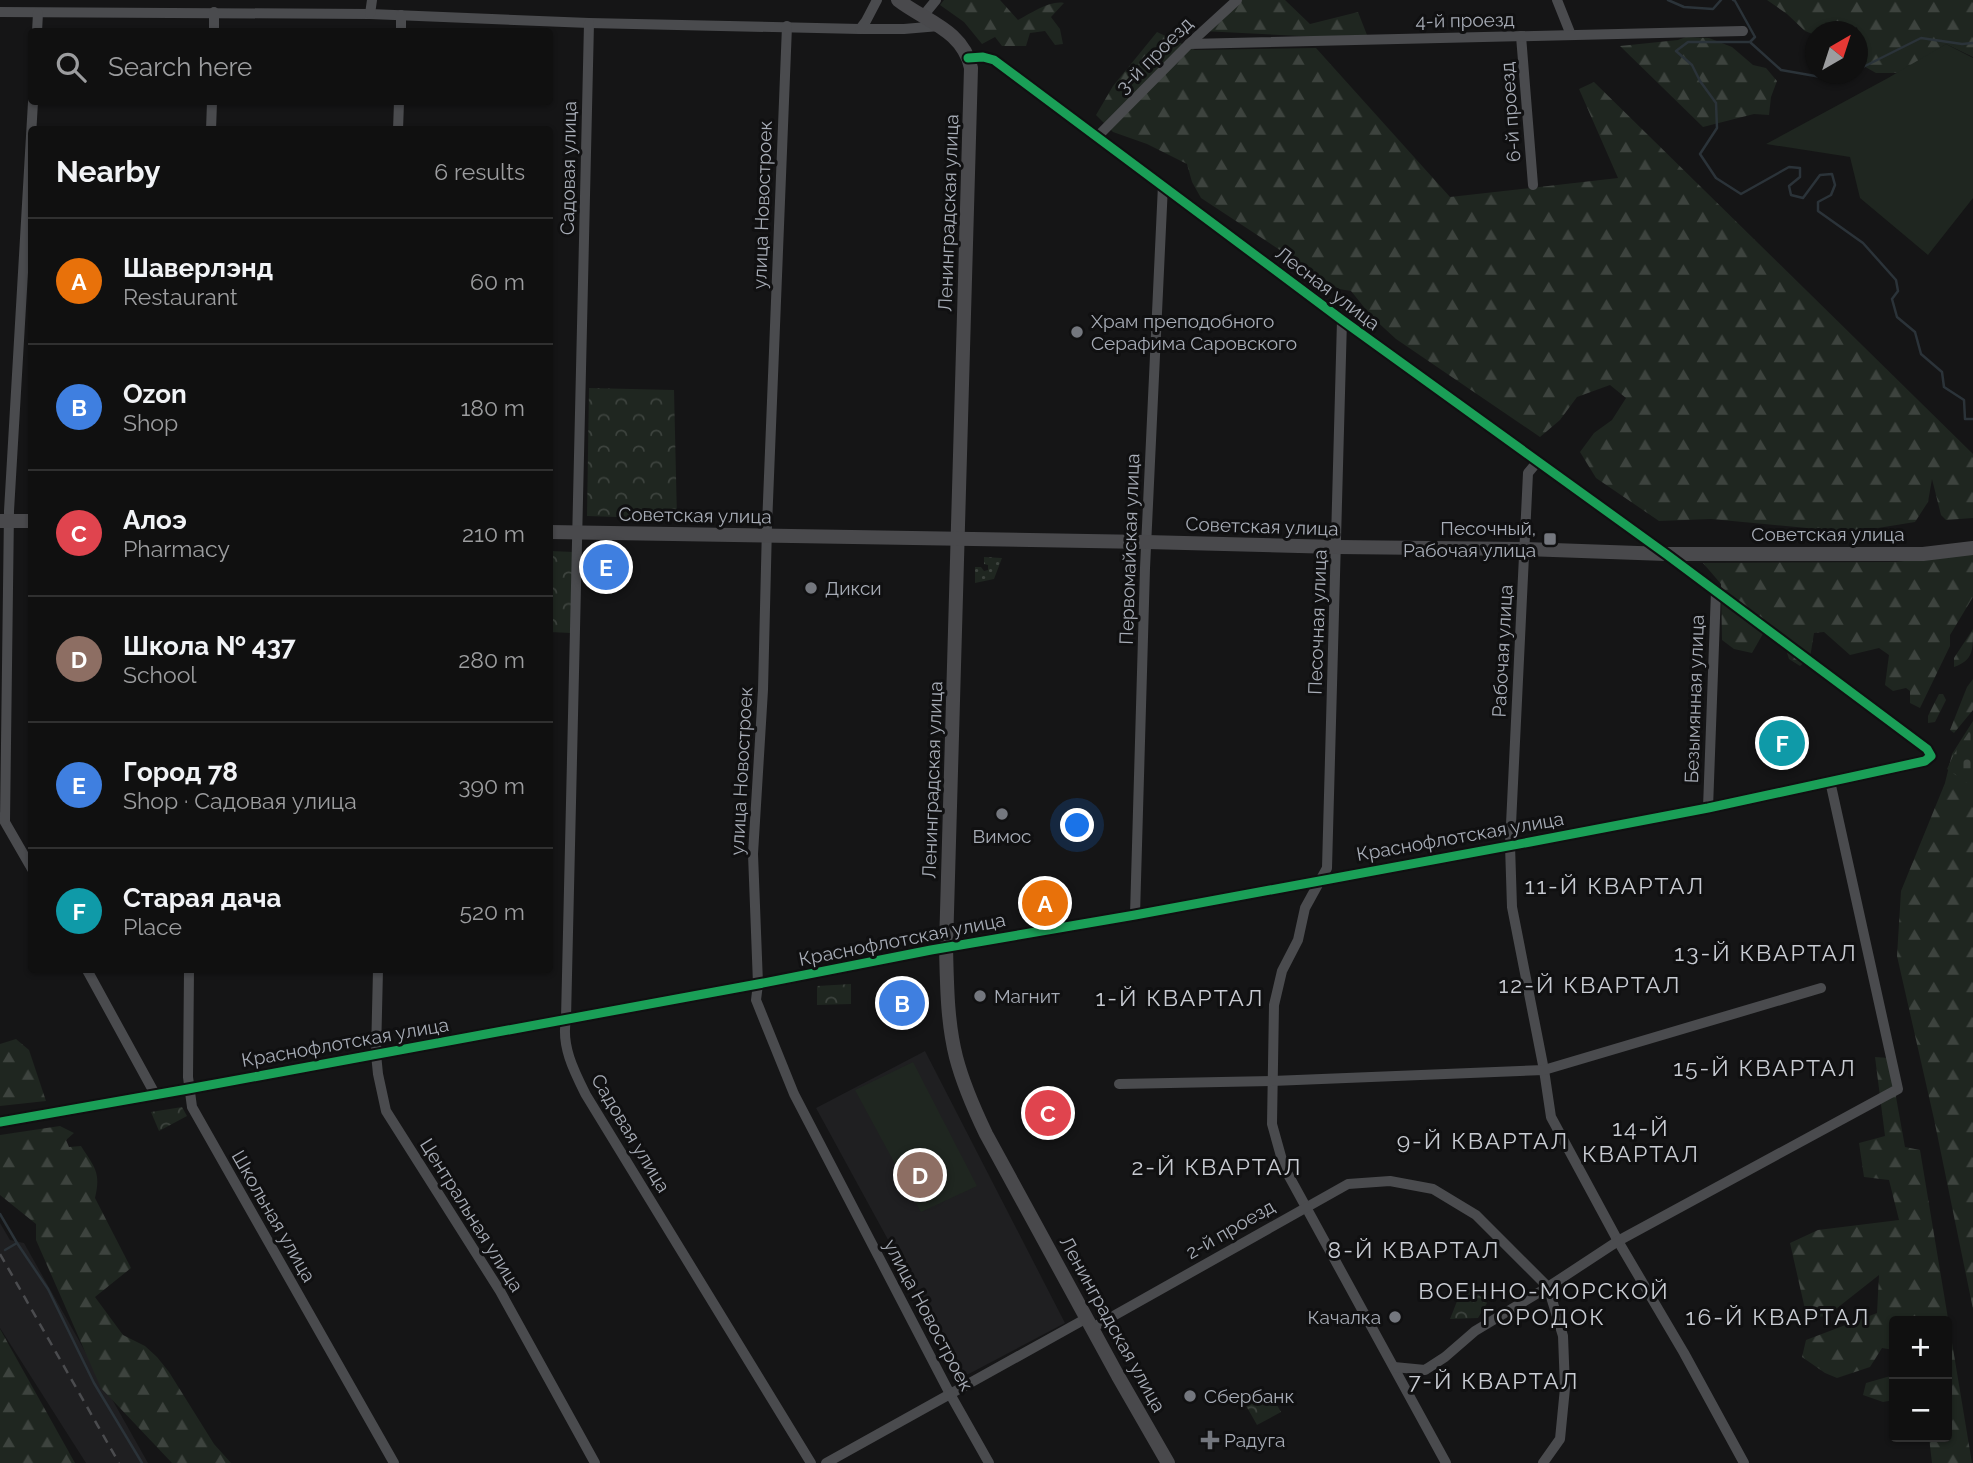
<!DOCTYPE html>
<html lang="en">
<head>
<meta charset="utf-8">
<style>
  :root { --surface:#101010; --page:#191919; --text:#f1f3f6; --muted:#9c9d9f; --line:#303030; --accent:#ea580c }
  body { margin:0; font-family:Raleway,sans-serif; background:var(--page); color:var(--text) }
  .controls { position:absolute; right:21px; bottom:21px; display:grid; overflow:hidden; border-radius:7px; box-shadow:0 2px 5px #0004 }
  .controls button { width:63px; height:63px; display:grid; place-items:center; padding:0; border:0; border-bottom:2px solid var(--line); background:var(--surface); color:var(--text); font:35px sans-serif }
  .compass { position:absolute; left:1805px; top:21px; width:63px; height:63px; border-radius:50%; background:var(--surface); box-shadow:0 2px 5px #0004; rotate:39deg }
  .you { position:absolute; left:1078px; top:826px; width:24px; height:24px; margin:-18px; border:5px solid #fff; border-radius:50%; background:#1a73e8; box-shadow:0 0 0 10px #1a73e833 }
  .badge { display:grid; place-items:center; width:46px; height:46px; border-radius:50%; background:var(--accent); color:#fff; font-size:23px; font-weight:700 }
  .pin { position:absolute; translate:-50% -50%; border:4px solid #fff; box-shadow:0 2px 7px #0006 }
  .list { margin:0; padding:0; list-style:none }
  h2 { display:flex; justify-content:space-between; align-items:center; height:91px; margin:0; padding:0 28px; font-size:30px }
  h2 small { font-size:23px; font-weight:400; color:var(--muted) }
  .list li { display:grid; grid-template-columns:46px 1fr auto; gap:21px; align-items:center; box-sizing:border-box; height:126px; padding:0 28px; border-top:2px solid var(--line) }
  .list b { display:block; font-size:26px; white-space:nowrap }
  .list p { margin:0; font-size:23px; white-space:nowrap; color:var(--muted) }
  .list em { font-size:23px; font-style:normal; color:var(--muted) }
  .icon { flex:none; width:38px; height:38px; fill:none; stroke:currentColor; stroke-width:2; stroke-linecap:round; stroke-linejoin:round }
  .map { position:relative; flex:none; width:1973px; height:1463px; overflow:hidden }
  .search { position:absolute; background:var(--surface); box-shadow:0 2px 5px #0004; left:28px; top:28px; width:525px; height:77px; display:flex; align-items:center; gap:18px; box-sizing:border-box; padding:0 24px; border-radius:7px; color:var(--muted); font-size:26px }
  .panel { position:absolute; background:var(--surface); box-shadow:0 2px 5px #0004; left:28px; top:126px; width:525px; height:847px; border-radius:7px }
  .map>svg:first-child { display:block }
  .built { fill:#1f1f21 }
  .grass { fill:url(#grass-dots) }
  .forest { fill:url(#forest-firs) }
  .cemetery { fill:url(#cemetery-stones) }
  .park { fill:url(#park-crowns) }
  .garden { fill:#1f2620 }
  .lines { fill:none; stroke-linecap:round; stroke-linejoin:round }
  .stream { stroke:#2b3339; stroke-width:2.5 }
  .street { stroke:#4a4b4e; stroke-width:10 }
  .secondary { stroke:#49494c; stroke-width:14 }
  .rail { stroke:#4b4c4f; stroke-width:2.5; stroke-dasharray:9 7; stroke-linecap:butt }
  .cycleway-casing { stroke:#101011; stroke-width:13 }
  .cycleway { stroke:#1a9f57; stroke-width:9 }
  .poi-dot { fill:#74777e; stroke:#101011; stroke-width:2.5 }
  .labels { text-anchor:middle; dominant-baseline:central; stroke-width:6; stroke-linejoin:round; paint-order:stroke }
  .street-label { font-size:19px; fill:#a7acb6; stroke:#101011 }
  .poi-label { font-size:19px; fill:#a7acb6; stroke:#101011; text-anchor:start }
  .quarter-label { font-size:23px; letter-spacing:2px; fill:#c8cbd2; stroke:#101011 }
</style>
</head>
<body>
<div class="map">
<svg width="1973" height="1463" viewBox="0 0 1973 1463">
  <defs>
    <pattern id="grass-dots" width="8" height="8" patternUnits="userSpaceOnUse" patternTransform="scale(1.75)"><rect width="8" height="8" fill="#1f2620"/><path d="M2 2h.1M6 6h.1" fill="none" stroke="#3d433e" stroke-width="1.8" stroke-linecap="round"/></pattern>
    <pattern id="forest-firs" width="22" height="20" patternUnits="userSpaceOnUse" patternTransform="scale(1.75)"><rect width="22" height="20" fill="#1f2620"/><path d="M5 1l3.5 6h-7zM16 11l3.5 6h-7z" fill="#3d433e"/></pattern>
    <pattern id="cemetery-stones" width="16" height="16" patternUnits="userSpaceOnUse" patternTransform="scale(1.75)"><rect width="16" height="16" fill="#1f2620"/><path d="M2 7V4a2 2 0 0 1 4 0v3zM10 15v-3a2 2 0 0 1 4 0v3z" fill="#3d433e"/></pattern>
    <pattern id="park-crowns" width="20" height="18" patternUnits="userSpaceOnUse" patternTransform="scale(1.75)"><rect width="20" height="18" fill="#1f2620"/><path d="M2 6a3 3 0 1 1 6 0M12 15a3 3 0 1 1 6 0" fill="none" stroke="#3d433e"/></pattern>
  </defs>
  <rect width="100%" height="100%" fill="#151516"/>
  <g class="built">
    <polygon points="925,1051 1065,1323 963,1377 816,1108"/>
    <polygon points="0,1223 10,1240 24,1243 148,1463 86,1463 0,1328"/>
  </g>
  <polygon class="grass" points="984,557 1002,558 994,579 975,583 975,567 981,567 984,571 988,570 988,565 984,564"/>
  <g class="forest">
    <path d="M 944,0 L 1000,0 L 1018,20 C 1031,13 1051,0 1064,3 L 1051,17 L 1060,29 L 1063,44 L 1055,45 L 1045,31 L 1030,33 L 1026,46 L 1002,46 L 995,37 L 982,44 L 964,22 L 940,5 Z"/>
    <polygon points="1237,0 1285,0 1310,24 1358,12 1367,35 1319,37 1202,31"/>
    <polygon points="1767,0 1973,0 1973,57 1946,44 1901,73 1876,73 1860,64 1861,44 1857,27 1850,31 1815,32 1815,35 1805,31 1787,14"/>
    <polygon points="1157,32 1195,50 1316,48 1450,197 1618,178 1579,89 1594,82 1973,454 1973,518 1946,520 1941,515 1932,479 1928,502 1915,522 1878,528 1838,531 1711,519 1659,521 1596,478 1580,452 1594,433 1612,420 1626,398 1610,385 1577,397 1560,420 1540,437 1396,339 1372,317 1351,291 1339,289 1201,198 1192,182 1187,164 1147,144 1113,132 1096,115 1113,86"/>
    <polygon points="1686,37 1709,38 1732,47 1753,65 1766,68 1777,81 1771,97 1769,115 1754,114 1703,127 1620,46 1678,40"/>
    <polygon points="1973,553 1973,597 1950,635 1950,646 1920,708 1910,703 1910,691 1906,688 1893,691 1885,685 1889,655 1879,648 1850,655 1824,632 1814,633 1810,658 1800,666 1789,659 1782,637 1764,632 1752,653 1734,649 1722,640 1721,584 1703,563 1896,562"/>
    <path d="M 1973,629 C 1973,651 1973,660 1954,667 L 1954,658 Z"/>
    <polygon points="1973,679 1973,710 1954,733 1950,730 1967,687"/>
    <polygon points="1939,694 1943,694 1946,700 1935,722 1928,723 1928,716"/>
    <polygon points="1973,721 1973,1309 1934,1119 1897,956 1901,891 1945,783 1952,754"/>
    <polygon points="16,1039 29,1050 46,1101 0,1106 0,1044"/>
    <polygon points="1875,1057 1889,1058 1905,1147 1920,1150 1972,1463 1932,1463 1929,1437 1947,1437 1947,1321 1894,1321 1894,1350 1882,1348 1870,1367 1837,1378 1825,1373 1802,1357 1806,1340 1877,1313 1879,1275 1827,1316 1807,1318 1790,1243 1818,1230 1899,1220 1889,1180 1864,1177 1859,1143 1885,1136"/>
    <path d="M 60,1126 L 74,1133 L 66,1140 L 69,1147 L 81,1146 C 95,1168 101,1172 95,1198 L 131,1268 L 95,1297 L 123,1335 L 145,1346 L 157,1357 L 169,1372 L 214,1444 L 231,1463 L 172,1463 L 101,1388 L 36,1240 L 36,1224 L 0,1195 L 0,1135 Z"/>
    <polygon points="0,1329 75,1463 0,1463"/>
    <polygon points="1894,1375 1894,1400 1883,1402 1863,1395 1866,1383"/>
  </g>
  <polygon class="cemetery" points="1973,726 1973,787 1947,769 1954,754"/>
  <g class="park">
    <polygon points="589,388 674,390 677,519 587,516"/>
    <polygon points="550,551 574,552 571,633 550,632"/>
    <polygon points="851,984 851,1004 817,1005 817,986"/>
    <polygon points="182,1107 187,1116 159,1131 151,1112"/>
    <polygon points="1465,1281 1487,1303 1478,1318 1450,1319"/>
    <polygon points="1270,1393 1281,1412 1257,1425 1244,1402"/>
  </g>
  <g class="garden">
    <polygon points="1946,44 1973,58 1973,198 1928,255 1860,198 1850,157 1766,144 1888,78"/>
    <polygon points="913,1062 977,1186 921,1212 855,1090"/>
  </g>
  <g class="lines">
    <g class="stream">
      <polyline points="1668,0 1684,7 1713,9 1721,0"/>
      <polyline points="1733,0 1735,1 1755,37 1750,42 1688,42 1676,51 1692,65 1700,81 1716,103 1717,128 1700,154 1716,178 1741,194 1789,167 1800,168 1800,177 1789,186 1791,195 1803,198 1820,175 1832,174 1835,185 1831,195 1818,202 1818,211 1863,243 1896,280 1898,291 1892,299 1897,317 1915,332 1921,354 1942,372 1944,387 1964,400 1965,419 1973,419"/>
      <polyline points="1751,43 1781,70 1838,80 1850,74"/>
      <polyline points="1857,70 1921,38 1962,44 1973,43"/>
      <polyline points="0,1214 17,1243 48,1289 94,1383 142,1463"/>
      <polyline points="5,1250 17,1243"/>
    </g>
    <g class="street">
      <polyline points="1557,0 1571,35"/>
      <polyline points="0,12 370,14 589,23 860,29 904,29 939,26"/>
      <polyline points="370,14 372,0"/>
      <polyline points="923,16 936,0"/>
      <path d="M 589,23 L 566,1019 C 561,1046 574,1071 586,1095 L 811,1463"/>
      <polyline points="787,26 767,526 763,690 753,854 758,984 756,1000 794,1094 950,1394 989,1463"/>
      <polyline points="860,29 866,21 877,0"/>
      <polyline points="37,32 38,13"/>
      <polyline points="214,32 214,12"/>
      <polyline points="401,32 401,15"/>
      <polyline points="1521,36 1533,185"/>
      <polyline points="1189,44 1743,31"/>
      <polyline points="211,130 212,102"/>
      <polyline points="398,130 399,102"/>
      <polyline points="1097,137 1189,44 1237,0"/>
      <polyline points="1342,320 1327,868 1305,908 1298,940 1282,971 1274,1005 1272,1124 1284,1167 1446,1463"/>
      <polyline points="1538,461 1528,473 1510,845 1512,907 1544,1070 1551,1117 1618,1241 1684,1353 1744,1463"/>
      <polyline points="1708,808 1716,591"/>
      <polyline points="2,817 32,869"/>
      <polyline points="5,821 9,511 33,102"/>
      <polyline points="1135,915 1145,568 1163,185"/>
      <polyline points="87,970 155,1094"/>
      <polyline points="189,970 188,1077 192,1107 394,1463"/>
      <polyline points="378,970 376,1054 378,1074 386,1111 500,1291 595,1463"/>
      <polyline points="1119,1084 1272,1081 1544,1070 1821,988"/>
      <polyline points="0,1122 188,1089 758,984 931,950 1135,915 1530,842 1708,808 1925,761 1931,756 1927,749 1666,554 1342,320 994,60 983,57 968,58"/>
      <polyline points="1092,1328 1348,1184 1390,1181 1433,1189 1476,1215 1548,1287 1563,1336 1565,1388 1560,1439 1543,1463"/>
      <polyline points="1394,1367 1425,1370 1445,1357 1475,1331 1548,1287 1618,1241 1898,1089 1830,781"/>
      <polyline points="826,1463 1087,1318"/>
    </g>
    <g class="secondary">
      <path d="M 898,0 C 925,21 963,30 971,68 L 946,947 C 947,984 947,1021 956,1057 C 963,1084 974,1109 986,1134 L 1118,1376 L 1168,1463"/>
      <polyline points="0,521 32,521"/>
      <polyline points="550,532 1146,542 1337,547 1525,549 1666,554 1923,554 1973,548"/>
    </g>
    <polyline class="rail" points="0,1254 119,1463"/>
    <g class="cycleway-casing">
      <polyline id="cycleway" points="0,1122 188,1089 758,984 931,950 1135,915 1530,842 1708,808 1925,761 1931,756 1927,749 1666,554 1342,320 994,60 983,57 968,58"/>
    </g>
    <use href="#cycleway" class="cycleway"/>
  </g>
  <g class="poi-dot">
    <circle cx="1077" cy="332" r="7"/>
    <rect x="1543" y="532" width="14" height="14" rx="3.5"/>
    <circle cx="811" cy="588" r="7"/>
    <circle cx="1002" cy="814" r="7"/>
    <circle cx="980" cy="996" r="7"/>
    <circle cx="1395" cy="1317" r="7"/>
    <circle cx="1190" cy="1396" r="7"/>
    <path d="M1206.5 1429.5h7v7h7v7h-7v7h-7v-7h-7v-7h7z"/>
  </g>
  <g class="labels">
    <g class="street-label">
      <text transform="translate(1465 20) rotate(-1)">4-й проезд</text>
      <text transform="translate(1154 55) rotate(-45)">3-й проезд</text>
      <text transform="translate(1510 112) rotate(-94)">6-й проезд</text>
      <text transform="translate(568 168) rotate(-89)">Садовая улица</text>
      <text transform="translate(762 205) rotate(-88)">улица Новостроек</text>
      <text transform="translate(948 213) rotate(-88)">Ленинградская улица</text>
      <text transform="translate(1328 288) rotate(37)">Лесная улица</text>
      <text transform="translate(695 515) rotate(1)">Советская улица</text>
      <text transform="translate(1262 526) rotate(2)">Советская улица</text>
      <text x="1828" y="534">Советская улица</text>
      <text transform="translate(1129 549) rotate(-88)">Первомайская улица</text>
      <text transform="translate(1317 622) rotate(-88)">Песочная улица</text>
      <text transform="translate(1502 651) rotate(-87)">Рабочая улица</text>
      <text transform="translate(1694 699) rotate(-88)">Безымянная улица</text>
      <text transform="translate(741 771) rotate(-87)">улица Новостроек</text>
      <text transform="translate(932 780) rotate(-88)">Ленинградская улица</text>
      <text transform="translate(1460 836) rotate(-10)">Краснофлотская улица</text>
      <text transform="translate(902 939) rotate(-11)">Краснофлотская улица</text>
      <text transform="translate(345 1042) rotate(-10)">Краснофлотская улица</text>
      <text transform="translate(631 1133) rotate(59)">Садовая улица</text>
      <text transform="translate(472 1215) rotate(58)">Центральная улица</text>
      <text transform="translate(274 1216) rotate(60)">Школьная улица</text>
      <text transform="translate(1230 1229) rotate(-30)">2-й проезд</text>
      <text transform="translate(929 1315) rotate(62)">улица Новостроек</text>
      <text transform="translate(1113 1324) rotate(61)">Ленинградская улица</text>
    </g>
    <g class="poi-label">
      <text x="1091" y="321">Храм преподобного<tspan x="1091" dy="22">Серафима Саровского</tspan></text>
      <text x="1536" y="528" text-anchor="end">Песочный,<tspan x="1536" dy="22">Рабочая улица</tspan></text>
      <text x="825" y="588">Дикси</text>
      <text x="1002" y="836" text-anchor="middle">Вимос</text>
      <text x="994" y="996">Магнит</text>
      <text x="1381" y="1317" text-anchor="end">Качалка</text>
      <text x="1204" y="1396">Сбербанк</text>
      <text x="1224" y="1440">Радуга</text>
    </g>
    <g class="quarter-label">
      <text x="1615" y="885">11-Й КВАРТАЛ</text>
      <text x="1766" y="952">13-Й КВАРТАЛ</text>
      <text x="1590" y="984">12-Й КВАРТАЛ</text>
      <text x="1180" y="997">1-Й КВАРТАЛ</text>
      <text x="1765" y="1067">15-Й КВАРТАЛ</text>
      <text x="1641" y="1127">14-Й<tspan x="1641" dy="26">КВАРТАЛ</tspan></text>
      <text x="1483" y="1140">9-Й КВАРТАЛ</text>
      <text x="1217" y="1166">2-Й КВАРТАЛ</text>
      <text x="1414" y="1249">8-Й КВАРТАЛ</text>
      <text x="1544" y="1290">ВОЕННО-МОРСКОЙ<tspan x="1544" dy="26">ГОРОДОК</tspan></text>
      <text x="1778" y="1316">16-Й КВАРТАЛ</text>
      <text x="1494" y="1380">7-Й КВАРТАЛ</text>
    </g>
  </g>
</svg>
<div class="controls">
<button>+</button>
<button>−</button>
</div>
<svg class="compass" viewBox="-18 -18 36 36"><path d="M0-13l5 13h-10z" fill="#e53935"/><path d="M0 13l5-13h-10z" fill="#9c9d9f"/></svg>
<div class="you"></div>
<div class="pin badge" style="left:1045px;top:903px;background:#e8710a">A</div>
<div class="pin badge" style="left:902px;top:1003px;background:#3f7fe0">B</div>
<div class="pin badge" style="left:1048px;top:1113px;background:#e0444e">C</div>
<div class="pin badge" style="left:920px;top:1175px;background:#8d6e63">D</div>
<div class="pin badge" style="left:606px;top:567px;background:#3f7fe0">E</div>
<div class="pin badge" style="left:1782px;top:743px;background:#0f9aa8">F</div>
<div class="search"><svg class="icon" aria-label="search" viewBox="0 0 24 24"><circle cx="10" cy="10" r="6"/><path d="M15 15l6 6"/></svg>Search here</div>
<section class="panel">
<h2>Nearby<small>6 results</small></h2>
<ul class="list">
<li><span class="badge" style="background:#e8710a">A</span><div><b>Шаверлэнд</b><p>Restaurant</p></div><em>60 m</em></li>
<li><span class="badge" style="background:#3f7fe0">B</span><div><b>Ozon</b><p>Shop</p></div><em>180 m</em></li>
<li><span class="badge" style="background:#e0444e">C</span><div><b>Алоэ</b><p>Pharmacy</p></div><em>210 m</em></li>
<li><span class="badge" style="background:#8d6e63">D</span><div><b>Школа № 437</b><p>School</p></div><em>280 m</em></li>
<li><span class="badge" style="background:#3f7fe0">E</span><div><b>Город 78</b><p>Shop · Садовая улица</p></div><em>390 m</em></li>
<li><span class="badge" style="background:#0f9aa8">F</span><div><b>Старая дача</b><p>Place</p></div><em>520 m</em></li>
</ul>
</section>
</div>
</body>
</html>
